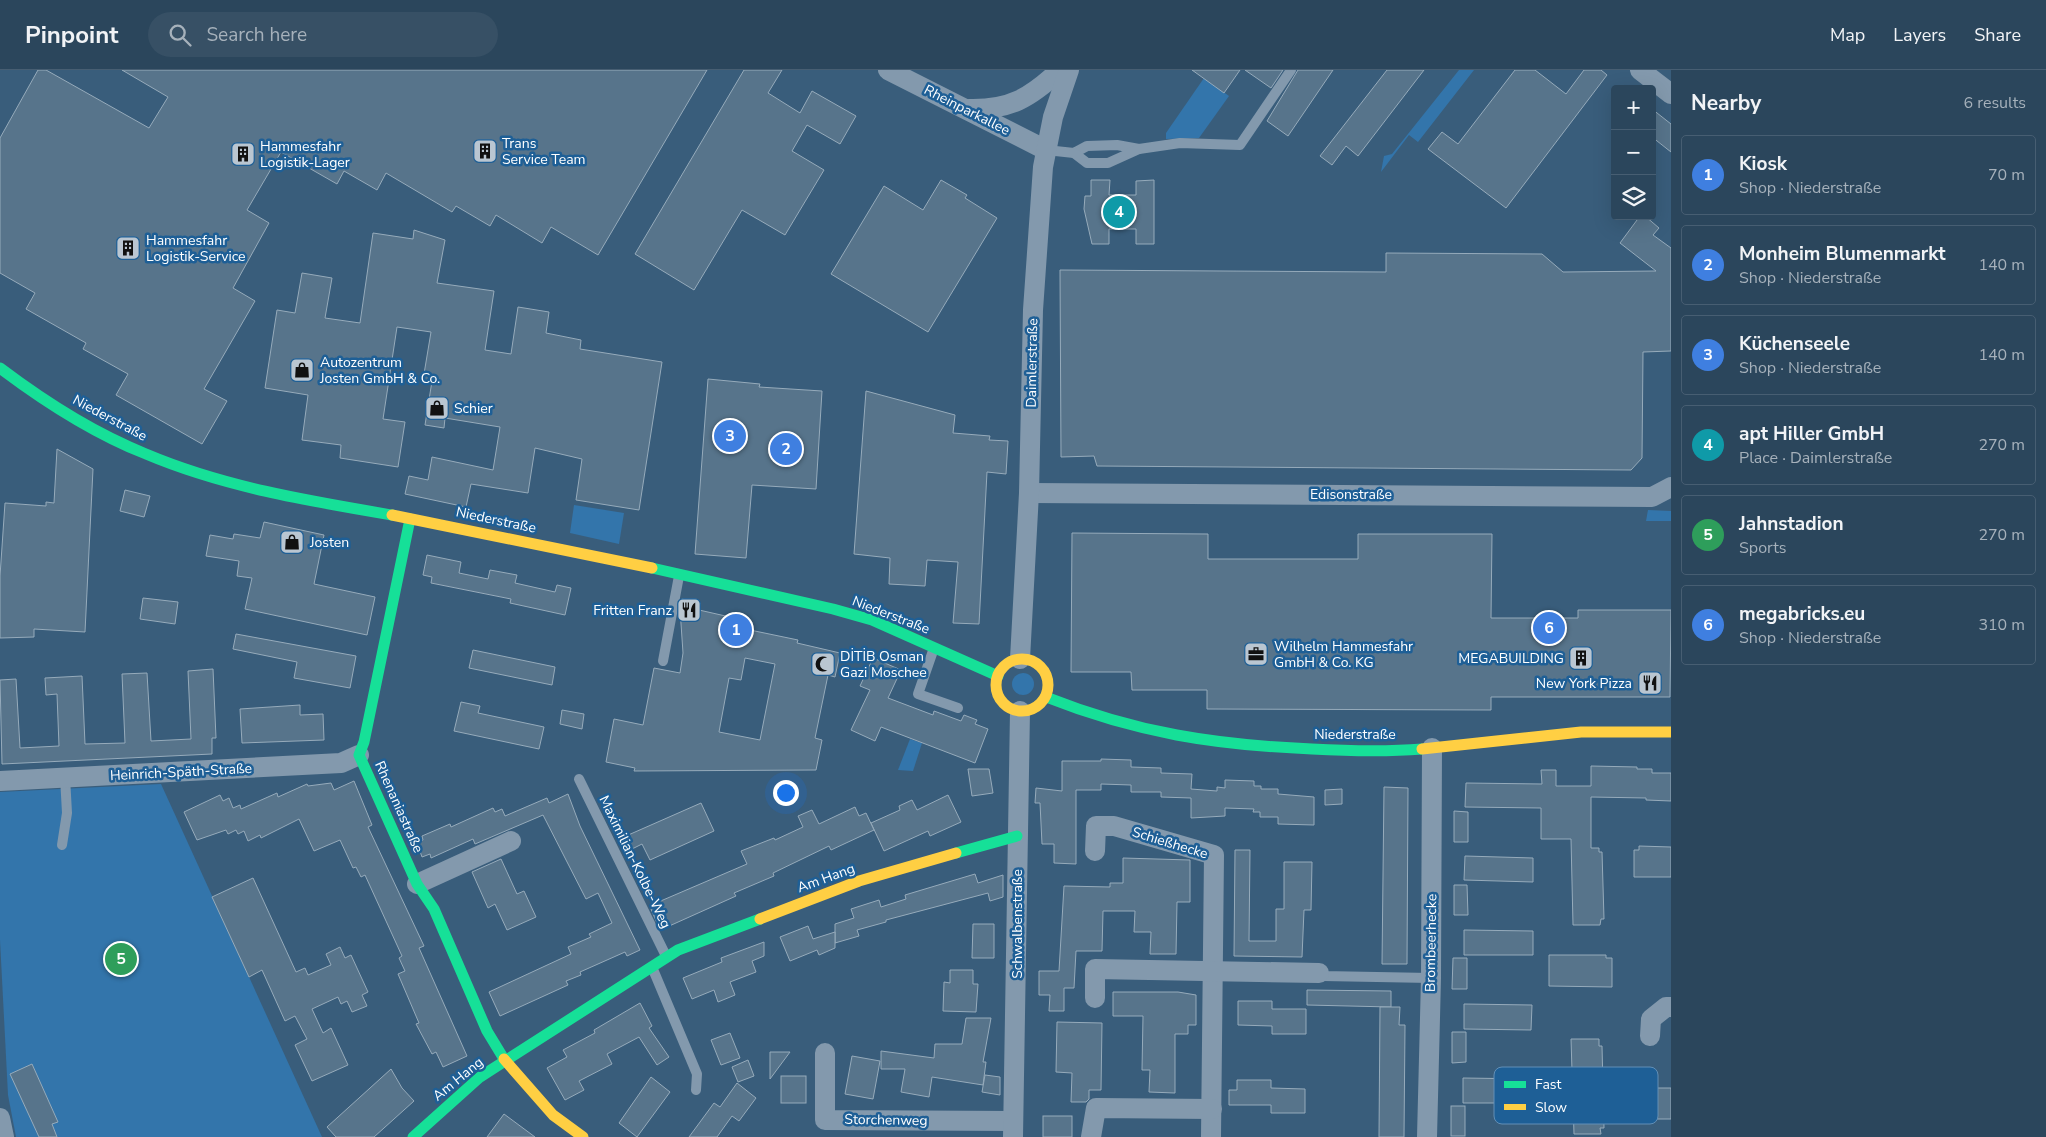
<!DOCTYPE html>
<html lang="en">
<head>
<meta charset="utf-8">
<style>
  :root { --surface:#2b465c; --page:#375065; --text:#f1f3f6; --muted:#a6b1bb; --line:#475e72; --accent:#8abfa5 }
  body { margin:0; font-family:"Nunito Sans",sans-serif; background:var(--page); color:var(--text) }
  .controls { position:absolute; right:15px; top:15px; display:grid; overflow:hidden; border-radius:5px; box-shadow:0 5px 20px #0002 }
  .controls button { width:45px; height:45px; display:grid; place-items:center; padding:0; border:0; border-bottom:1px solid var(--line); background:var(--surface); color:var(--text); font:25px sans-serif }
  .you { position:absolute; left:785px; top:722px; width:18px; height:18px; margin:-12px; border:4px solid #fff; border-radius:50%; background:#1a73e8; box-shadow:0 0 0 8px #1a73e833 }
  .badge { display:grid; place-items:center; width:32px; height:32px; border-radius:50%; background:var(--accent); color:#fff; font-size:16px; font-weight:700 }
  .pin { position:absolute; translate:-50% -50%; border:2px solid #fff; box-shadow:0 1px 5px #0006 }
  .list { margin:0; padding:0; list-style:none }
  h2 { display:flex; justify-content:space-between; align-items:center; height:65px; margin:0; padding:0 20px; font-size:21px }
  h2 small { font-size:16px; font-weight:400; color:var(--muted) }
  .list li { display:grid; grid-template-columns:32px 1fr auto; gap:15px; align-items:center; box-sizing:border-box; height:80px; margin:0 10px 10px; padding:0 10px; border:1px solid var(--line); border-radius:5px }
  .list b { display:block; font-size:19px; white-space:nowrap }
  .list p { margin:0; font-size:16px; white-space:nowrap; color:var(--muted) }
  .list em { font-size:16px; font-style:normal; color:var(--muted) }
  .icon { flex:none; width:28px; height:28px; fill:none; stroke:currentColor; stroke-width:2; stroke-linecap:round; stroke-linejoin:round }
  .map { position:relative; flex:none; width:1671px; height:1067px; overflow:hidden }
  header { display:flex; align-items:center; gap:30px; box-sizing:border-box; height:70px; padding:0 25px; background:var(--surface); border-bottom:1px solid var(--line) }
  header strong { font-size:24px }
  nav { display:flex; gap:28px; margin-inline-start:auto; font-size:18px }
  .search { width:350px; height:45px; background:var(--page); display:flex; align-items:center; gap:12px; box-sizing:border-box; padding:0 18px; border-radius:28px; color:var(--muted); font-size:19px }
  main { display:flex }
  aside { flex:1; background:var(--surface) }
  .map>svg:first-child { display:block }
  .green { fill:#3375ab }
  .building { fill:#57748b; stroke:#96abbb; fill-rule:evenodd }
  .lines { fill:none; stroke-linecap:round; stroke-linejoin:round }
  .lane { stroke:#8399ad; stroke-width:10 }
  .street { stroke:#8399ad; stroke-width:20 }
  .fast { stroke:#16e098; stroke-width:11 }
  .slow { stroke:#ffcf43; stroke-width:11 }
  .labels { text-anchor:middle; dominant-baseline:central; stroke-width:5; stroke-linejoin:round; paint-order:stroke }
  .street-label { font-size:14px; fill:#fff; stroke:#1e5f96 }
  .poi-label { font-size:14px; fill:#fff; stroke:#1e5f96; text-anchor:start }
  .key { fill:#1e5f96; stroke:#628fb6; stroke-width:1 }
  .key-label { font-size:14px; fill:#fff }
</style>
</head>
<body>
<header>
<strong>Pinpoint</strong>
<div class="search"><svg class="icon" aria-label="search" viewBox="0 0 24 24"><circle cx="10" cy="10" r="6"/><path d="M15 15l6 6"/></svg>Search here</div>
<nav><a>Map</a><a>Layers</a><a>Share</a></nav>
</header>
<main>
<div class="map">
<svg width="1671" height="1067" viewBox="0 0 1671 1067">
  <rect width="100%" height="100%" fill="#395d7b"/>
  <g class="green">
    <polygon points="1459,0 1474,0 1418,72 1409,65 1381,102 1384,86 1392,84"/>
    <polygon points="1204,8 1229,26 1199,68 1166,69 1166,63"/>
    <polygon points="574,435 624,443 619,474 570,463"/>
    <polygon points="1648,440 1671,441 1671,451 1646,451"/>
    <circle cx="1023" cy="614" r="11"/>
    <polygon points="910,669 922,673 913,701 898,700"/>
    <polygon points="161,714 322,1067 16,1067 8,1025 0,870 0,722"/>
  </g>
  <g class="building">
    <polygon points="38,0 46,0 149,58 168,27 122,0 707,0 598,185 551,157 542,173 496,145 490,156 456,136 452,142 386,103 377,120 344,101 337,114 281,82 247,140 269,153 233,218 255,231 204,319 227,331 202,374 116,325 128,304 83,279 86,273 26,239 35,223 0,203 0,68"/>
    <polygon points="744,0 782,0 768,23 800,43 812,21 856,46 840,74 807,55 792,81 824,100 785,165 742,140 694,220 635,184"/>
    <polygon points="1192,0 1240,0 1224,23"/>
    <polygon points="1245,0 1283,0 1271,18"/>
    <polygon points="1298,0 1333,0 1288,66 1267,51"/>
    <polygon points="1387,0 1424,0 1358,86 1346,76 1332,95 1320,86"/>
    <polygon points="1515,0 1535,0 1566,24 1584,0 1601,0 1607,5 1506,138 1428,79 1442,62 1458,74"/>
    <polygon points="1652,39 1671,54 1671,82 1652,67"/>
    <polygon points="941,110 967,125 965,128 997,148 928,262 831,204 884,116 923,140"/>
    <polygon points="1091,110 1110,110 1109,125 1136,125 1136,111 1154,110 1154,174 1136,174 1136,159 1109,159 1109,174 1092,174 1084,139 1085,126 1091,126"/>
    <polygon points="1640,146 1645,146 1659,158 1653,165 1671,178 1671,281 1643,282 1642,388 1631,400 1097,396 1094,386 1061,387 1060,200 1386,202 1386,183 1542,184 1563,202 1656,201 1620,173"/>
    <polygon points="414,160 445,170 437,213 494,221 485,280 511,284 518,237 549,242 546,263 581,270 580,279 662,292 639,440 576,430 582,389 535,378 528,423 471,414 466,437 405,424 409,406 428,410 432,387 493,400 500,357 445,348 444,358 425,355 432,311 423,310 431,262 397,257 383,349 405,352 398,397 340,388 341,375 302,370 308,325 265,318 277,240 295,243 302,203 332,208 325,248 360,253 373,163 413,169"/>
    <polygon points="708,309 760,314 759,317 822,321 816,419 752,415 746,488 695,484"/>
    <polygon points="866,321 955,345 953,363 990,366 989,370 1008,371 1006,404 987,402 979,554 953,553 958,492 927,490 925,516 889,514 890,488 854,484"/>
    <polygon points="57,379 93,399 85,562 34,559 34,567 0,568 0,506 5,433 46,436 46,432 54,433"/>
    <polygon points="125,420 150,426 144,447 120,441"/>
    <polygon points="264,452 324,465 314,514 375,527 367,565 245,539 252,508 237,506 239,491 206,486 210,465 233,469 234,464 260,468"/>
    <polygon points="1072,463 1208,464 1208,489 1358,489 1358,464 1492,464 1491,548 1578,548 1578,540 1671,540 1670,627 1491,627 1491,640 1207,639 1207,620 1132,620 1131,602 1071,602"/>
    <polygon points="427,485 461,492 459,503 488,509 490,500 517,505 515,513 555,522 557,515 571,518 565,545 510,533 511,529 431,513 432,507 423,505"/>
    <polygon points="143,528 178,532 175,554 140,549"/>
    <path d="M 682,529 L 700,533 L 699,540 L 752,552 L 750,560 L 798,570 L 797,573 L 840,583 L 835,607 L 828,605 L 815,668 L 822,670 L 816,700 L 634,701 L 635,698 L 606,692 L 614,649 L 643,655 L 654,598 L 680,603 L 683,583 L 680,539 ZM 745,588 L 775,594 L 760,670 L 719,662 L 729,608 L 741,610 Z"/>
    <polygon points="236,564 356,586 350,618 294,608 297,592 233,579"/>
    <polygon points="473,580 555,597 552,615 469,598"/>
    <polygon points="873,588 901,600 888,628 933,645 934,641 961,651 964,645 977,650 975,654 988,659 975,693 881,657 875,671 851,660 870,620 860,616"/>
    <polygon points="213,599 216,668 212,668 212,684 2,694 0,610 16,609 20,678 59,676 57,624 46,625 45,608 82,606 85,674 125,673 122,604 147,603 151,671 191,669 188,601"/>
    <polygon points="461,632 480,636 478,643 544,657 539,679 454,661"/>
    <polygon points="300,635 300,645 323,644 324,670 242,673 240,639"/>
    <polygon points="562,640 584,644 582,659 560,654"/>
    <polygon points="1101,689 1131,690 1131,697 1161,698 1161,703 1192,704 1191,719 1217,721 1217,717 1225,718 1225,710 1254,711 1254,716 1261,716 1261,719 1278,719 1278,724 1314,727 1314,755 1278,754 1278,747 1260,747 1260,742 1253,742 1254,739 1225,738 1225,746 1191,748 1191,728 1161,727 1161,722 1131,722 1131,715 1101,714 1101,720 1076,720 1076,794 1054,793 1054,774 1042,774 1040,733 1035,733 1036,718 1062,721 1062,691 1101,691"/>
    <polygon points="1591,696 1637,697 1637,699 1652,699 1652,703 1671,703 1671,731 1646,730 1646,728 1591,727 1591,778 1599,778 1599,782 1602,782 1604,849 1601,849 1600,855 1573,855 1571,769 1541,769 1541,738 1465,737 1466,713 1542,714 1541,700 1556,700 1556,716 1591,716"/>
    <polygon points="968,699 989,699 993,723 972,726"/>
    <polygon points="354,711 372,755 368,757 424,876 419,878 467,986 443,997 436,982 432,984 416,954 419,953 398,904 405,901 399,888 402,886 365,805 361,807 356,797 353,798 340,770 314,781 299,749 261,768 260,765 248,771 244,761 238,764 236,760 228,764 226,760 197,770 184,742 220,725 223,731 229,728 233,738 240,735 241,739 277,723 278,727 307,714 308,716 331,713 334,720"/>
    <polygon points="1384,717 1408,718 1407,894 1382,894"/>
    <polygon points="1342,719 1342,734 1325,735 1325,720"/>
    <polygon points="568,724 580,756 640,880 627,886 625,882 580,902 581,905 566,911 568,915 500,946 489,922 571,884 568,877 591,867 589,864 612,853 598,823 586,829 543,745 475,774 473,769 431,788 430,784 422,787 417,773 423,770 422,766 450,754 451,757 493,738 495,742 502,739 505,746 547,728 549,733"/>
    <polygon points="948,725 961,752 930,766 928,761 884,781 871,753 900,740 899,736 912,730 917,740"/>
    <polygon points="701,733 714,761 650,790 642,774 632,779 626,766"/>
    <polygon points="855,737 859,746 866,743 874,760 831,780 829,776 773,803 774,806 734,823 736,826 667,857 664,850 657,853 651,839 658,836 656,833 747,794 741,781 774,768 775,770 803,757 798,746 812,740 819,754"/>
    <polygon points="1454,741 1468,742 1468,772 1454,772"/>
    <polygon points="1639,776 1671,777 1671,807 1634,807 1634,780 1639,780"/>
    <polygon points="1235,780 1250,780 1249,871 1276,871 1276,839 1284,839 1284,792 1312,792 1311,840 1304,840 1302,887 1234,886"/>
    <polygon points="1465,786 1533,788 1533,812 1464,810"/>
    <polygon points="1123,788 1190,790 1190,832 1177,832 1176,884 1150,884 1151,862 1134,862 1135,841 1103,841 1102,881 1076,881 1074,918 1064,918 1064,941 1049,941 1050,925 1039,925 1039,901 1059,901 1064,816 1110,817 1110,813 1123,813"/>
    <polygon points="501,789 517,824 524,821 536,847 507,860 495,834 488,838 472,802"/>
    <polygon points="975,804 978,813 1003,805 1003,827 990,831 988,823 886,850 886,852 857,860 859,866 835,873 835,854 854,848 851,839 879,830 881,837 906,829 905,825"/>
    <polygon points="253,808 296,902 305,898 308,905 331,895 326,884 340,877 345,888 351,885 368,922 362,925 367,936 352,942 347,931 341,934 338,927 312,939 323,963 331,958 348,995 312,1011 295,975 307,969 295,946 285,951 262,900 249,907 212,827"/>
    <polygon points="1454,815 1467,815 1468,845 1454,845"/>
    <polygon points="973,854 994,854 994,888 972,888"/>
    <polygon points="808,856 813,869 835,862 835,878 819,885 817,880 790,891 780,867"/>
    <polygon points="1464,860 1533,861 1533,885 1464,885"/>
    <polygon points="764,872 764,886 752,891 756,902 730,912 735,925 718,932 714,920 692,929 683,908 722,892 721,888"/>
    <polygon points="1549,885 1606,885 1606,888 1612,888 1612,917 1549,916"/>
    <polygon points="1453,888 1467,888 1467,919 1452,919"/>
    <polygon points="950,900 973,900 973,914 978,914 976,942 943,941 944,912 950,913"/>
    <polygon points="1307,920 1391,921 1391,937 1307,935"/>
    <polygon points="1113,922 1178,922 1196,925 1196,955 1188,955 1188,964 1175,964 1175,1023 1149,1022 1150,1000 1142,1000 1143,946 1113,946"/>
    <polygon points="1238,931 1272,931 1272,939 1306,939 1306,964 1272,964 1272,956 1238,955"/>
    <polygon points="640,933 652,956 649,958 669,987 657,995 639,967 607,984 612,994 579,1011 584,1020 565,1030 547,998 567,987 563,980 595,963 594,960"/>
    <polygon points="1464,934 1532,935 1531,960 1464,959"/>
    <polygon points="1380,937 1400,937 1399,955 1405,955 1404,1067 1379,1067"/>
    <polygon points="966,948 991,948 983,992 986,992 983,1015 932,1007 929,1027 901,1022 905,999 881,999 881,981 934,988 935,974 962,974"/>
    <polygon points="1057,952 1102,953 1101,1020 1089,1020 1089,1029 1086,1032 1071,1032 1072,1003 1056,1002"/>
    <polygon points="1452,962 1466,962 1466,992 1452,993"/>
    <polygon points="730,963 740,988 721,995 711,970"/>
    <polygon points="1571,969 1599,969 1599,976 1602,976 1604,1058 1600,1058 1601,1064 1574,1064"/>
    <polygon points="770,982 790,982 770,1009"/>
    <polygon points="852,986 880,991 873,1029 845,1024"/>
    <polygon points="748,990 754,1006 738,1012 732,997"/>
    <polygon points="32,994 58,1052 52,1054 57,1067 39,1067 10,1004"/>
    <polygon points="391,999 402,1018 414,1031 374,1067 336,1067 327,1057"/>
    <polygon points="985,1005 1000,1007 1000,1025 982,1022"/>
    <rect x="781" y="1006" width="25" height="27"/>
    <polygon points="651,1007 670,1022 637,1067 619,1053"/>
    <polygon points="1463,1008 1532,1009 1532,1033 1463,1033"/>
    <polygon points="1237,1010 1271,1010 1271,1018 1305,1019 1305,1043 1271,1043 1271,1035 1229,1035 1229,1020 1237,1020"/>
    <polygon points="737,1013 756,1028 739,1051 732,1046 717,1067 689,1067 714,1033 720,1037"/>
    <polygon points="1646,1018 1671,1018 1671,1049 1639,1049 1640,1022 1646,1022"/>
    <rect x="1451" y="1036" width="14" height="30"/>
    <polygon points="504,1044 535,1067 487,1067"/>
    <rect x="1043" y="1046" width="29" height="21"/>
  </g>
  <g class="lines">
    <g class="lane">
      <polyline points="1046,80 1074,83 1087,76 1117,75 1139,79"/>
      <polyline points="1074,83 1087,93 1108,93 1139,79 1180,73 1240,75 1291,0"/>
      <polyline points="934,578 918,624 958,638"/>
      <polyline points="663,591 679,506"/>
      <polyline points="579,709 666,886"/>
      <polyline points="62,775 67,743 65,707"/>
      <polyline points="652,897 697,1004 696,1020"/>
      <polyline points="1319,903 1323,906 1431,908"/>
    </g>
    <g class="street">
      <polyline points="888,0 1046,80"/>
      <polyline points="1640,0 1671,24"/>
      <path d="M 969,39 C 1010,40 1030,28 1060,0"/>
      <polyline points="1029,423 1652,427 1671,417"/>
      <polyline points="1020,589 1029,423 1033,240 1043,97 1053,47 1069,0"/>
      <polyline points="0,711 341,693 359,685"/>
      <polyline points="1095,781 1096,756 1114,756 1214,785 1211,1067"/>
      <polyline points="417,814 511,771"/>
      <polyline points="1095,928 1095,899 1319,903"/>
      <polyline points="1650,966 1651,949 1666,937 1671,937"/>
      <polyline points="825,983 825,1050 1013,1051"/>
      <polyline points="0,1048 4,1067"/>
      <polyline points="1013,1067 1020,641"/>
      <polyline points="1091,1067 1096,1038 1212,1039"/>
      <polyline points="1427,1067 1431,908 1432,678"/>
    </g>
    <g class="fast">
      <path d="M 0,298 C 45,332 93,363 146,384 C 224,417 309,431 392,445"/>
      <polyline points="410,449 364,672 359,685 417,814 434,839 487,961 504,989"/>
      <polyline points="652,498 833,539 872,550 998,606"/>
      <path d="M 1046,627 C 1137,663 1215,675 1312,679 C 1349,681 1385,682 1422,679"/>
      <polyline points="956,783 1017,766"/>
      <polyline points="413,1067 480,1007 678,880 760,849"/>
    </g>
    <g class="slow">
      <polyline points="392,445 652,498"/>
      <circle cx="1022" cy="615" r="26"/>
      <polyline points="1422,679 1581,662 1671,662"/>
      <polyline points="760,849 859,811 956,783"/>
      <polyline points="504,989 553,1045 583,1067"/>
    </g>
  </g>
  <defs>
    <g id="building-square" transform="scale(1.25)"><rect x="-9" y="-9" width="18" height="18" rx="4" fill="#bac6d1" stroke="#1e5f96"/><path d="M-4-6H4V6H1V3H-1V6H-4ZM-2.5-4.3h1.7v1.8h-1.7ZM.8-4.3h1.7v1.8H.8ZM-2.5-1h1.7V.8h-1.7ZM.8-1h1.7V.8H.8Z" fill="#111"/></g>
    <g id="shop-square" transform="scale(1.25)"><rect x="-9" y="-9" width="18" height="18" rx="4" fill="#bac6d1" stroke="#1e5f96"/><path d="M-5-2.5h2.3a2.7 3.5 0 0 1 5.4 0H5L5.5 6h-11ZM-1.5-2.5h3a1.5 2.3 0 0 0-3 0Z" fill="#111"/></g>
    <g id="restaurant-square" transform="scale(1.25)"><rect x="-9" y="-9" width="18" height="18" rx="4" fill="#bac6d1" stroke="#1e5f96"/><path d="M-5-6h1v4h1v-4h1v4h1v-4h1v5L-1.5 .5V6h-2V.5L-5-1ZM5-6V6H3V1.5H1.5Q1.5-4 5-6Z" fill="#111"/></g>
    <g id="office-square" transform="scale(1.25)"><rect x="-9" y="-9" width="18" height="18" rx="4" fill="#bac6d1" stroke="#1e5f96"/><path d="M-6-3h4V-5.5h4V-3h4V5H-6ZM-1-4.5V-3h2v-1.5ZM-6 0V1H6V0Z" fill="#111"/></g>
    <g id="mosque-square" transform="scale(1.25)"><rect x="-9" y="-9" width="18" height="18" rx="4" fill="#bac6d1" stroke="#1e5f96"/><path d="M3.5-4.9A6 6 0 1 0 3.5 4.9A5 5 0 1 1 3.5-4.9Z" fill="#111"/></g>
  </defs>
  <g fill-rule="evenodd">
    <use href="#building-square" x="485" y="81"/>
    <use href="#building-square" x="243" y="84"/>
    <use href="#building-square" x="128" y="178"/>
    <use href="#shop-square" x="302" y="300"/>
    <use href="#shop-square" x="437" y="338"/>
    <use href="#shop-square" x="292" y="472"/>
    <use href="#restaurant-square" x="689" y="540"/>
    <use href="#office-square" x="1256" y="584"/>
    <use href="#building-square" x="1581" y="588"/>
    <use href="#mosque-square" x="823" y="594"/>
    <use href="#restaurant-square" x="1650" y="613"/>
  </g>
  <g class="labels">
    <g class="street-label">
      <text transform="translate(967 40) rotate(27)">Rheinparkallee</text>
      <text transform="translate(1032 293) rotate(-89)">Daimlerstraße</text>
      <text transform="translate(110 348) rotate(28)">Niederstraße</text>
      <text x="1351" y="424">Edisonstraße</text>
      <text transform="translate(496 450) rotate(12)">Niederstraße</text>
      <text transform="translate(891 545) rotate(21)">Niederstraße</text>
      <text x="1355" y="664">Niederstraße</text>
      <text transform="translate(181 702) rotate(-3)">Heinrich-Späth-Straße</text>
      <text transform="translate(399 737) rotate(66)">Rhenaniastraße</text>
      <text transform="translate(1170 773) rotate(17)">Schießhecke</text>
      <text transform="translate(635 792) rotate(64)">Maximilian-Kolbe-Weg</text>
      <text transform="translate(826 808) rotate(-20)">Am Hang</text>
      <text transform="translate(1017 854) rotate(-90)">Schwalbenstraße</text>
      <text transform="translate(1431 873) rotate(-89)">Brombeerhecke</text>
      <text transform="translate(458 1009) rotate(-39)">Am Hang</text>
      <text transform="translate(886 1050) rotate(1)">Storchenweg</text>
    </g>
    <g class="poi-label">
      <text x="502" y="73">Trans<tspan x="502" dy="16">Service Team</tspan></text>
      <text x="260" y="76">Hammesfahr<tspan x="260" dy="16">Logistik-Lager</tspan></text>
      <text x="146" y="170">Hammesfahr<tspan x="146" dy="16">Logistik-Service</tspan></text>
      <text x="320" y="292">Autozentrum<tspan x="320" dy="16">Josten GmbH &amp; Co.</tspan></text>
      <text x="454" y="338">Schier</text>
      <text x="310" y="472">Josten</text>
      <text x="672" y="540" text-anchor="end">Fritten Franz</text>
      <text x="1274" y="576">Wilhelm Hammesfahr<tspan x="1274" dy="16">GmbH &amp; Co. KG</tspan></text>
      <text x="840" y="586">DİTİB Osman<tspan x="840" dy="16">Gazi Moschee</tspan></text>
      <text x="1564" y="588" text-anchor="end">MEGABUILDING</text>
      <text x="1632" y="613" text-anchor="end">New York Pizza</text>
    </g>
  </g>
  <rect x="1494" y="997" width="164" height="57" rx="8" class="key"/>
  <rect x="1504" y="1011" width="22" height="7" fill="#16e098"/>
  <rect x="1504" y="1034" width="22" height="6" fill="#ffcf43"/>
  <g class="key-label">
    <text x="1535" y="1019">Fast</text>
    <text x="1535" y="1042">Slow</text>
  </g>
</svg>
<div class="controls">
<button>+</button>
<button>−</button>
<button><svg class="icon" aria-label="layers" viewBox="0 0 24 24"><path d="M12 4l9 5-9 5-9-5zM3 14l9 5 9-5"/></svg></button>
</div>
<div class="you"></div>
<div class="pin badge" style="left:736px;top:560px;background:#3f7fe0">1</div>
<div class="pin badge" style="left:786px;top:379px;background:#3f7fe0">2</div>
<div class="pin badge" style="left:730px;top:366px;background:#3f7fe0">3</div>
<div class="pin badge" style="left:1119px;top:142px;background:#0f9aa8">4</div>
<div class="pin badge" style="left:121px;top:889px;background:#2e9e5b">5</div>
<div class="pin badge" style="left:1549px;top:558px;background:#3f7fe0">6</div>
</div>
<aside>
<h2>Nearby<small>6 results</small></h2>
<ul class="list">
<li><span class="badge" style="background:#3f7fe0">1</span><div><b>Kiosk</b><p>Shop · Niederstraße</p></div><em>70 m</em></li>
<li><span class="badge" style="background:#3f7fe0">2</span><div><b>Monheim Blumenmarkt</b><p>Shop · Niederstraße</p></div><em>140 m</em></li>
<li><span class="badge" style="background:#3f7fe0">3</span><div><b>Küchenseele</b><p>Shop · Niederstraße</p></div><em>140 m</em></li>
<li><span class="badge" style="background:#0f9aa8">4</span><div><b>apt Hiller GmbH</b><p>Place · Daimlerstraße</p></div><em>270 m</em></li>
<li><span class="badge" style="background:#2e9e5b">5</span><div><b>Jahnstadion</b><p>Sports</p></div><em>270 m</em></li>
<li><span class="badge" style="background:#3f7fe0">6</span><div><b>megabricks.eu</b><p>Shop · Niederstraße</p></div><em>310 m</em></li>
</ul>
</aside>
</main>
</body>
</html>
